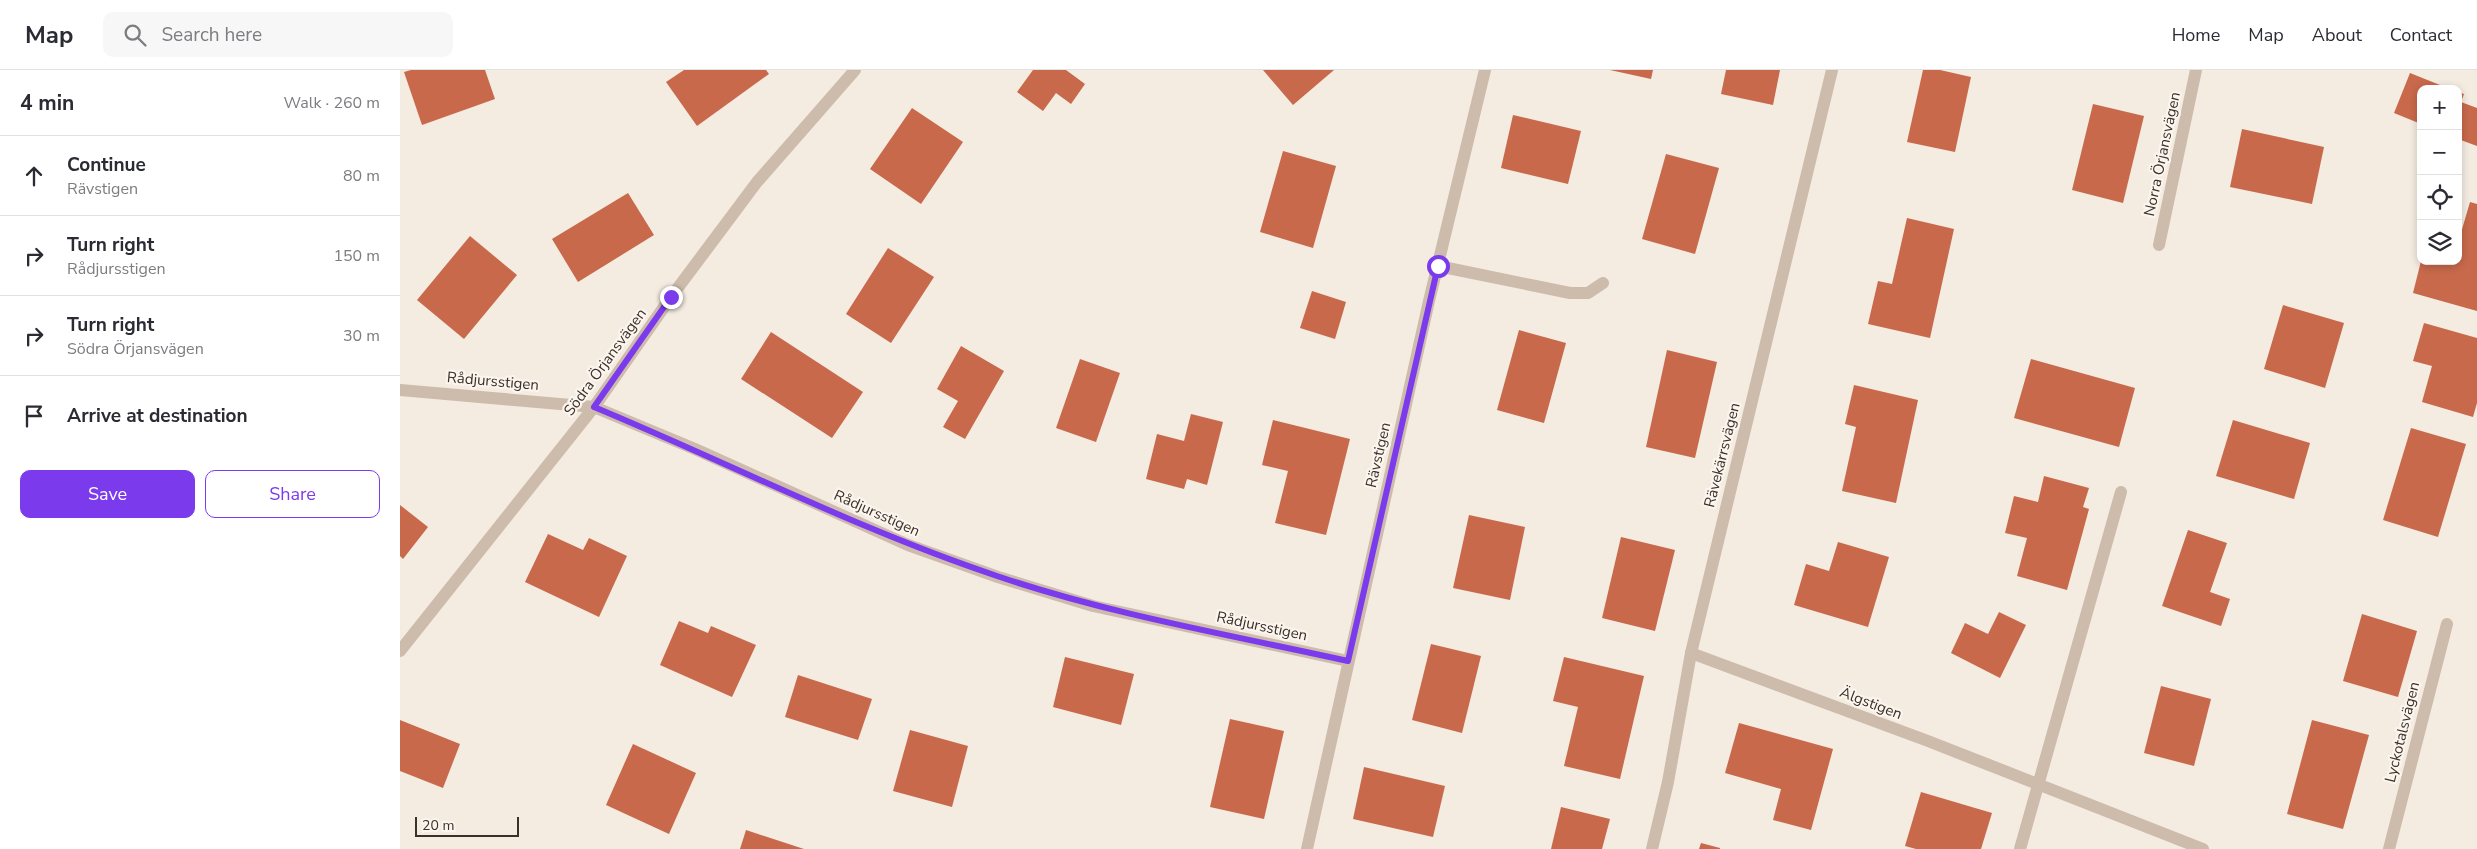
<!DOCTYPE html>
<html lang="en">
<head>
<meta charset="utf-8">
<style>
  :root { --surface:#fff; --page:#f7f7f7; --text:#2b2b33; --muted:#7c7c81; --line:#e1e1e2; --accent:#7c3aed }
  body { margin:0; font-family:"Nunito Sans",sans-serif; background:var(--page); color:var(--text) }
  .controls { position:absolute; right:15px; top:15px; display:grid; overflow:hidden; border-radius:10px; box-shadow:0 2px 8px #0003 }
  .controls button { width:45px; height:45px; display:grid; place-items:center; padding:0; border:0; border-bottom:1px solid var(--line); background:var(--surface); color:var(--text); font:25px sans-serif }
  .scale { position:absolute; left:15px; bottom:12px; width:104px; box-sizing:border-box; padding-left:5px; border:2px solid #3b302b; border-top:0; font-size:14px; line-height:18px; white-space:nowrap; color:#3b302b; -webkit-text-stroke:4px #fbf5ee; paint-order:stroke }
  .stop { position:absolute; width:15px; height:15px; margin:-11px; border:4px solid #7c3aed; border-radius:50%; background:#fff }
  .stop.end { background:#7c3aed; border-color:#fff; box-shadow:0 1px 5px #0008 }
  .list { margin:0; padding:0; list-style:none }
  h2 { display:flex; justify-content:space-between; align-items:center; height:65px; margin:0; padding:0 20px; font-size:21px }
  h2 small { font-size:16px; font-weight:400; color:var(--muted) }
  .list li { display:grid; grid-template-columns:32px 1fr auto; gap:15px; align-items:center; box-sizing:border-box; height:80px; padding:0 20px; border-top:1px solid var(--line) }
  .list b { display:block; font-size:19px; white-space:nowrap }
  .list p { margin:0; font-size:16px; white-space:nowrap; color:var(--muted) }
  .list em { font-size:16px; font-style:normal; color:var(--muted) }
  .actions { display:flex; gap:10px; padding:15px 20px }
  .actions a { flex:1; padding:11px 0; border:1px solid var(--accent); border-radius:10px; text-align:center; font-size:18px; color:var(--accent) }
  .actions .main { background:var(--accent); color:#fff }
  .icon { flex:none; width:28px; height:28px; fill:none; stroke:currentColor; stroke-width:2; stroke-linecap:round; stroke-linejoin:round }
  .map { position:relative; flex:none; width:2077px; height:779px; overflow:hidden }
  header { display:flex; align-items:center; gap:30px; box-sizing:border-box; height:70px; padding:0 25px; background:var(--surface); border-bottom:1px solid var(--line) }
  header strong { font-size:24px }
  nav { display:flex; gap:28px; margin-inline-start:auto; font-size:18px }
  .search { width:350px; height:45px; background:var(--page); display:flex; align-items:center; gap:12px; box-sizing:border-box; padding:0 18px; border-radius:10px; color:var(--muted); font-size:19px }
  main { display:flex }
  aside { flex:1; background:var(--surface) }
  .map>svg:first-child { display:block }
  .building { fill:#c8694b }
  .lines { fill:none; stroke-linecap:round; stroke-linejoin:round }
  .lane { stroke:#cdbbac; stroke-width:12 }
  .street { stroke:#cdbbac; stroke-width:12 }
  .route { stroke:#7c3aed; stroke-width:6 }
  .labels { text-anchor:middle; dominant-baseline:central; stroke-width:4.5; stroke-linejoin:round; paint-order:stroke }
  .street-label { font-size:15px; fill:#3b302b; stroke:#fbf5ee }
</style>
</head>
<body>
<header>
<strong>Map</strong>
<div class="search"><svg class="icon" aria-label="search" viewBox="0 0 24 24"><circle cx="10" cy="10" r="6"/><path d="M15 15l6 6"/></svg>Search here</div>
<nav><a>Home</a><a>Map</a><a>About</a><a>Contact</a></nav>
</header>
<main>
<aside>
<h2>4 min<small>Walk · 260 m</small></h2>
<ul class="list">
<li><svg class="icon" aria-label="ahead" viewBox="0 0 24 24"><path d="M12 20V5M6 11l6-6 6 6"/></svg><div><b>Continue</b><p>Rävstigen</p></div><em>80 m</em></li>
<li><svg class="icon" aria-label="right" viewBox="0 0 24 24"><path d="M7 20v-9h11M14 6l5 5-5 5"/></svg><div><b>Turn right</b><p>Rådjursstigen</p></div><em>150 m</em></li>
<li><svg class="icon" aria-label="right" viewBox="0 0 24 24"><path d="M7 20v-9h11M14 6l5 5-5 5"/></svg><div><b>Turn right</b><p>Södra Örjansvägen</p></div><em>30 m</em></li>
<li><svg class="icon" aria-label="arrive" viewBox="0 0 24 24"><path d="M6 21V4h12l-3 4 3 4H6"/></svg><div><b>Arrive at destination</b></div></li>
</ul>
<div class="actions"><a class="main">Save</a><a>Share</a></div>
</aside>
<div class="map">
<svg width="2077" height="779" viewBox="0 0 2077 779">
  <rect width="100%" height="100%" fill="#f4ebe1"/>
  <g class="building">
    <polygon points="11,0 85,0 95,29 22,55 4,2"/>
    <polygon points="284,0 366,0 369,4 297,56 266,12"/>
    <polygon points="633,0 666,0 685,14 671,34 656,23 643,41 617,22"/>
    <polygon points="863,0 934,0 893,35"/>
    <polygon points="1210,0 1253,0 1251,9"/>
    <polygon points="1326,0 1380,0 1373,35 1321,24"/>
    <polygon points="1523,0 1540,0 1571,7 1555,82 1507,72"/>
    <polygon points="2010,3 2050,19 2021,19 2021,54 1994,43"/>
    <polygon points="2058,22 2064,24 2061,32 2077,38 2077,76 2058,69"/>
    <polygon points="1693,34 1744,46 1723,133 1672,120"/>
    <polygon points="512,38 563,72 521,134 470,99"/>
    <polygon points="1113,45 1181,61 1168,114 1101,98"/>
    <polygon points="1842,59 1924,77 1912,134 1830,117"/>
    <polygon points="883,81 936,96 913,178 860,162"/>
    <polygon points="1266,84 1319,98 1295,184 1242,169"/>
    <polygon points="228,123 254,165 178,212 152,169"/>
    <polygon points="2070,132 2077,134 2077,241 2013,223 2021,191 2039,191 2052,195 2053,191 2058,191 2058,173"/>
    <polygon points="1507,148 1554,159 1530,268 1468,254 1478,211 1492,214"/>
    <polygon points="70,166 117,205 64,269 17,230"/>
    <polygon points="488,178 534,207 491,273 446,244"/>
    <polygon points="912,221 946,232 935,269 900,258"/>
    <polygon points="1883,235 1944,253 1925,318 1864,299"/>
    <polygon points="2024,253 2077,268 2077,333 2073,347 2022,332 2032,296 2013,291"/>
    <polygon points="1119,260 1166,273 1144,353 1097,340"/>
    <polygon points="371,262 463,322 432,368 341,309"/>
    <polygon points="561,276 604,301 565,369 543,357 558,331 537,319"/>
    <polygon points="1267,280 1317,292 1295,388 1246,377"/>
    <polygon points="680,289 720,303 696,372 656,358"/>
    <polygon points="1631,289 1735,318 1719,377 1614,348"/>
    <polygon points="1454,315 1518,330 1496,433 1442,421 1456,357 1445,354"/>
    <polygon points="791,344 823,352 807,415 787,409 784,419 746,409 757,364 784,371"/>
    <polygon points="873,350 950,369 926,465 875,453 888,401 862,395"/>
    <polygon points="1833,350 1910,373 1894,429 1816,406"/>
    <polygon points="2011,358 2066,374 2038,467 1983,450"/>
    <polygon points="1644,406 1689,418 1683,437 1689,439 1667,520 1617,506 1627,468 1605,463 1614,426 1638,432"/>
    <polygon points="0,435 28,457 3,489 0,486"/>
    <polygon points="1069,445 1125,457 1110,530 1053,518"/>
    <polygon points="1788,460 1827,473 1810,522 1830,529 1821,556 1762,536"/>
    <polygon points="148,464 183,480 189,468 227,486 199,547 125,512"/>
    <polygon points="1221,467 1275,480 1255,561 1202,548"/>
    <polygon points="1438,472 1489,487 1468,557 1394,535 1406,494 1429,501"/>
    <polygon points="1599,542 1626,555 1600,608 1551,583 1565,553 1588,564"/>
    <polygon points="1962,544 2017,561 1998,627 1943,611"/>
    <polygon points="279,551 308,563 311,556 356,575 332,627 260,595"/>
    <polygon points="1031,574 1081,586 1062,663 1012,650"/>
    <polygon points="665,587 734,604 721,655 653,637"/>
    <polygon points="1164,587 1244,606 1220,709 1164,696 1178,637 1153,631"/>
    <polygon points="398,605 472,629 458,670 385,647"/>
    <polygon points="1761,616 1811,629 1794,696 1744,683"/>
    <polygon points="830,649 884,661 864,749 810,737"/>
    <polygon points="0,650 60,674 43,718 0,701"/>
    <polygon points="1912,650 1969,665 1943,759 1887,744"/>
    <polygon points="1339,653 1433,679 1411,760 1373,750 1381,719 1325,703"/>
    <polygon points="510,660 568,676 552,737 493,721"/>
    <polygon points="233,674 296,703 269,764 206,735"/>
    <polygon points="964,697 1045,716 1033,767 953,749"/>
    <polygon points="1521,722 1592,743 1581,779 1516,779 1505,776"/>
    <polygon points="1161,737 1210,749 1202,779 1151,779"/>
    <polygon points="346,760 404,779 340,779"/>
    <polygon points="1301,773 1320,778 1320,779 1299,779"/>
  </g>
  <g class="lines">
    <g class="lane">
      <polyline points="1759,175 1796,0"/>
      <polyline points="1038,196 1170,223 1188,223 1203,213"/>
      <polyline points="1620,779 1721,422"/>
    </g>
    <g class="street">
      <polyline points="0,320 194,337 295,379 508,475 598,507 693,536 948,591"/>
      <polyline points="0,581 194,337 271,227 357,112 455,0"/>
      <polyline points="1291,583 1528,671 1803,779"/>
      <polyline points="907,779 1029,231 1085,0"/>
      <polyline points="1252,779 1268,712 1291,583 1432,0"/>
      <polyline points="1989,779 2047,554"/>
    </g>
  </g>
  <g class="lines">
    <path class="route" d="M 271,227 L 194,337 C 329,393 459,460 597,506 C 712,545 831,565 948,591 L 1038,196"/>
  </g>
  <g class="labels">
    <g class="street-label">
      <text transform="translate(1762 84) rotate(-78)">Norra Örjansvägen</text>
      <text transform="translate(205 292) rotate(-54)">Södra Örjansvägen</text>
      <text transform="translate(93 311) rotate(5)">Rådjursstigen</text>
      <text transform="translate(978 385) rotate(-77)">Rävstigen</text>
      <text transform="translate(1322 385) rotate(-76)">Rävekärrsvägen</text>
      <text transform="translate(477 443) rotate(24)">Rådjursstigen</text>
      <text transform="translate(862 556) rotate(12)">Rådjursstigen</text>
      <text transform="translate(1471 633) rotate(21)">Älgstigen</text>
      <text transform="translate(2002 662) rotate(-76)">Lyckotalsvägen</text>
    </g>
  </g>
</svg>
<div class="controls">
<button>+</button>
<button>−</button>
<button><svg class="icon" aria-label="locate" viewBox="0 0 24 24"><circle cx="12" cy="12" r="6"/><path d="M12 2v4M12 18v4M2 12h4M18 12h4"/></svg></button>
<button><svg class="icon" aria-label="layers" viewBox="0 0 24 24"><path d="M12 4l9 5-9 5-9-5zM3 14l9 5 9-5"/></svg></button>
</div>
<div class="scale">20 m</div>
<div class="stop" style="left:1038px;top:196px"></div>
<div class="stop end" style="left:271px;top:227px"></div>
</div>
</main>
</body>
</html>
